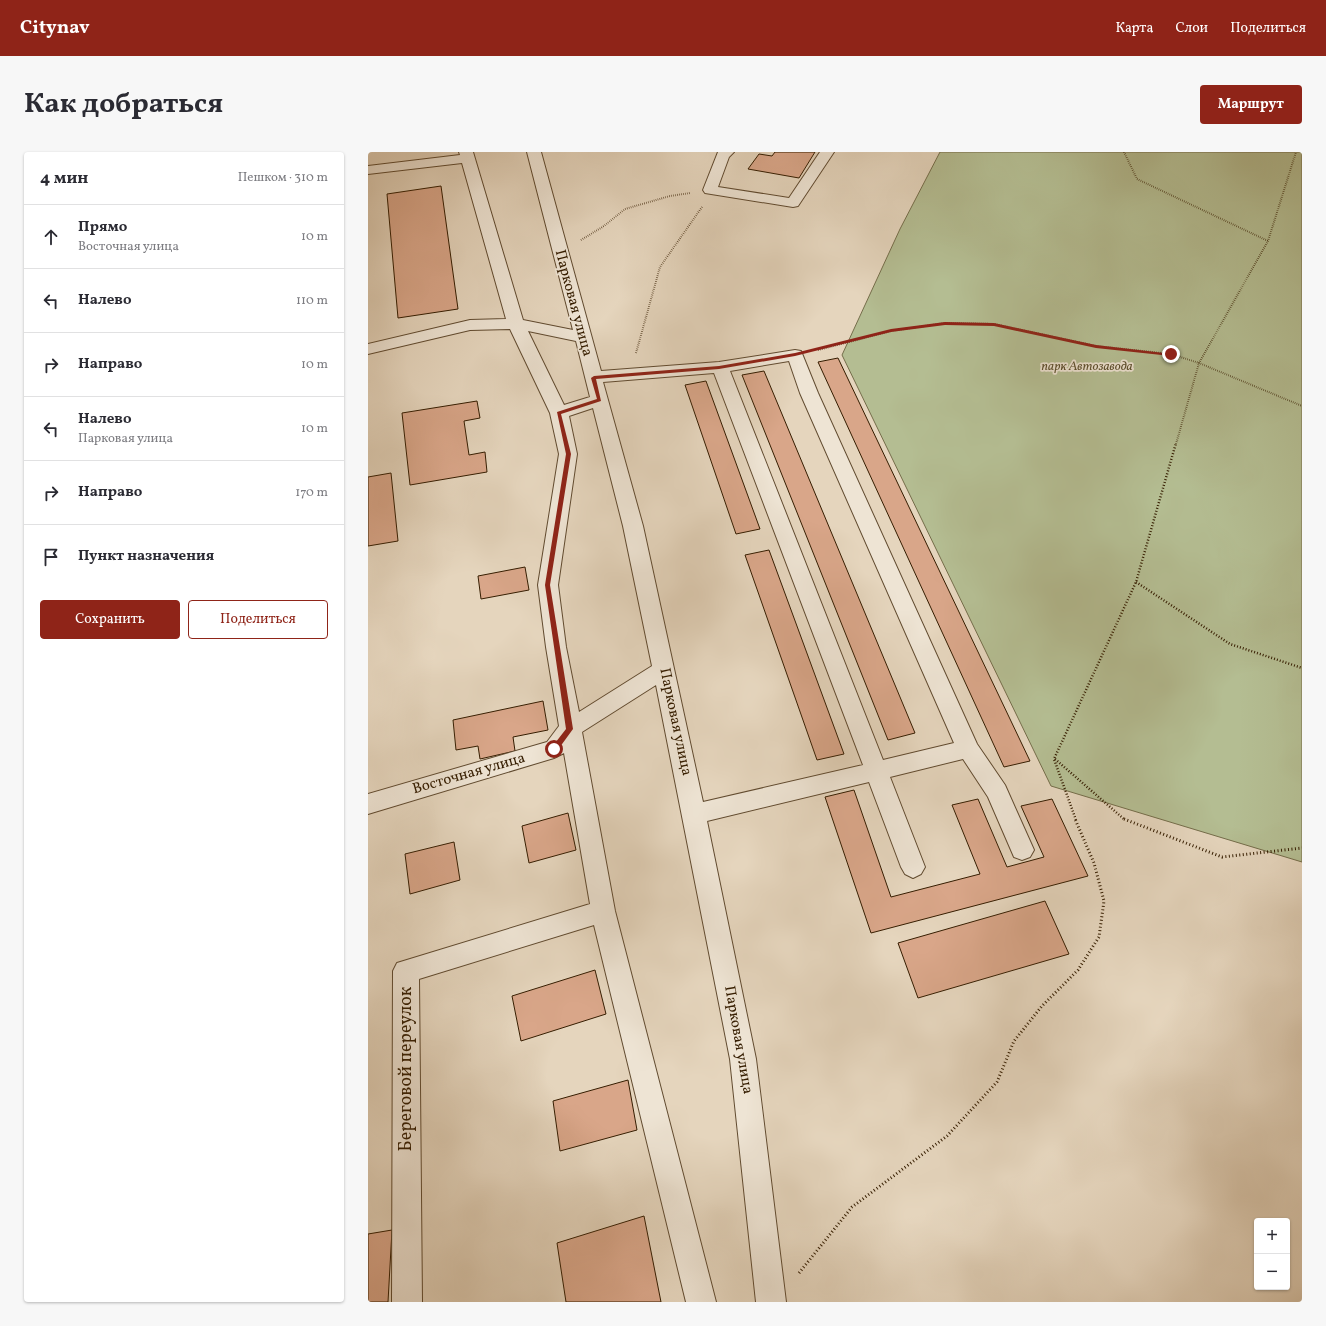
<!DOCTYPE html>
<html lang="ru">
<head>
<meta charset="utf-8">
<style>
  :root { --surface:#fff; --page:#f7f7f7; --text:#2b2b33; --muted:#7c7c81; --line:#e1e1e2; --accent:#8f2418 }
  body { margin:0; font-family:Vollkorn,serif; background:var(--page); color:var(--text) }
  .controls { position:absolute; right:12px; bottom:12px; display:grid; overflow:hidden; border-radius:4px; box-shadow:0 1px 3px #0004 }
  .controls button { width:36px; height:36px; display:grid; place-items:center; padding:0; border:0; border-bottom:1px solid var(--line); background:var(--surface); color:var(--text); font:20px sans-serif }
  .stop { position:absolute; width:12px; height:12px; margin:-9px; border:3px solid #8f2418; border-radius:50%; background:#fff }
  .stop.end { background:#8f2418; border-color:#fff; box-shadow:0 1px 4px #0008 }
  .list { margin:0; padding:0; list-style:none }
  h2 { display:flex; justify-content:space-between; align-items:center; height:52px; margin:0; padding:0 16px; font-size:17px }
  h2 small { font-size:13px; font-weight:400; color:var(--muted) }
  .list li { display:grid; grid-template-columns:26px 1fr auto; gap:12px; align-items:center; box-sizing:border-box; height:64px; padding:0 16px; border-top:1px solid var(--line) }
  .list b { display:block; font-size:15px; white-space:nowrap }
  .list p { margin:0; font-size:13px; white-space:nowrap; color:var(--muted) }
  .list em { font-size:13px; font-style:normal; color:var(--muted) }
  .actions { display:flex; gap:8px; padding:12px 16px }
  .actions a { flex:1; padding:9px 0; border:1px solid var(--accent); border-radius:4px; text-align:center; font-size:14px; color:var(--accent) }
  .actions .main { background:var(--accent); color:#fff }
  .icon { flex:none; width:22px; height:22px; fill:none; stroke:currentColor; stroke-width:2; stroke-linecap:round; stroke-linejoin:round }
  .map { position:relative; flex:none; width:934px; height:1150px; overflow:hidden; border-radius:4px }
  header { display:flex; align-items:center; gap:24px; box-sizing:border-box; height:56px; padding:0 20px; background:var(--accent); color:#fff }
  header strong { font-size:19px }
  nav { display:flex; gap:22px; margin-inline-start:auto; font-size:14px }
  .intro { display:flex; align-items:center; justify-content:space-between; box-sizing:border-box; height:96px; padding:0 24px }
  h1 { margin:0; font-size:28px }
  .button { padding:10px 18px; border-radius:4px; background:var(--accent); color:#fff; font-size:14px; font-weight:700 }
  main { display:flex; gap:24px; padding:0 24px }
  aside { flex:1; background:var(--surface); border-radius:4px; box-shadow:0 1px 3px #0004 }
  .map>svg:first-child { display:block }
  .green { fill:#b4bd92; stroke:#746d4a }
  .building { fill:#d9a689; stroke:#351d01 }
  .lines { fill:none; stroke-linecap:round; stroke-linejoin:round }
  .minor-casing { stroke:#614b30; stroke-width:2 }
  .path-far2 { stroke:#351d01; stroke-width:2; stroke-dasharray:0.5 1.5; stroke-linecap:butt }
  .path-far1 { stroke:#351d01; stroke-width:2.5; stroke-dasharray:1 2; stroke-linecap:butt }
  .path { stroke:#351d01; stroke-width:3; stroke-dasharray:1 2.5; stroke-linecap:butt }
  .minor { fill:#eee4d4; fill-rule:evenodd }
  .route { fill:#8f2418 }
  .labels { text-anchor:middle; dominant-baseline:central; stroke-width:3.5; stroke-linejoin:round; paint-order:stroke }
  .far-park-label { font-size:13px; font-style:italic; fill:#5b4d2c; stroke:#eee4d4 }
  .street-label { font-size:15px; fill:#351d01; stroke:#eee4d4 }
  .near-street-label { font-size:18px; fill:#351d01; stroke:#eee4d4 }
</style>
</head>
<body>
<header>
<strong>Citynav</strong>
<nav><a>Карта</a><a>Слои</a><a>Поделиться</a></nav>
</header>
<div class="intro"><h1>Как добраться</h1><a class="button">Маршрут</a></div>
<main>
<aside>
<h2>4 мин<small>Пешком · 310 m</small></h2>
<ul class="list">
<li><svg class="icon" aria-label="ahead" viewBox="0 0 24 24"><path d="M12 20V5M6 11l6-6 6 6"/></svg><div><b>Прямо</b><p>Восточная улица</p></div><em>10 m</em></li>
<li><svg class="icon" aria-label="left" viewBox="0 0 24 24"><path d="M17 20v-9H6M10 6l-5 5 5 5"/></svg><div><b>Налево</b></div><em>110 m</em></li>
<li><svg class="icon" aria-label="right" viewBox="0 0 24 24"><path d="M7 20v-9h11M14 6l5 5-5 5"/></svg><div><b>Направо</b></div><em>10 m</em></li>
<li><svg class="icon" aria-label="left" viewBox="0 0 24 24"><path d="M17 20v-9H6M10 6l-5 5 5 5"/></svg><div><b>Налево</b><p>Парковая улица</p></div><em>10 m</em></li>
<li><svg class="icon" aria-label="right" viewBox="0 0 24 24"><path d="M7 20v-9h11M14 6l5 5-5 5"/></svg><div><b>Направо</b></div><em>170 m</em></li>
<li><svg class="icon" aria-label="arrive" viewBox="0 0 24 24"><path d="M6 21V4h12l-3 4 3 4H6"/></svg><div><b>Пункт назначения</b></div></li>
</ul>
<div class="actions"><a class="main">Сохранить</a><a>Поделиться</a></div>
</aside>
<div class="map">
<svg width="934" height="1150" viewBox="0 0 934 1150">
  <rect width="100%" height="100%" fill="#e5d5bd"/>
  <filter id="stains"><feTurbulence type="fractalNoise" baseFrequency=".005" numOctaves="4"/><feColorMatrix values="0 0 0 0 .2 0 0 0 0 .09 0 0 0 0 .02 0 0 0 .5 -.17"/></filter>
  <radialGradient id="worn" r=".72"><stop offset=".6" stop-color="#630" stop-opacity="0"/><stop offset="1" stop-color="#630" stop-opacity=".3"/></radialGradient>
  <polygon class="green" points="572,0 934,0 934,710 683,634 474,203 532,77"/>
  <g class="building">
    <polygon points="407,0 447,0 431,26 380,17 391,2 404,4"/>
    <polygon points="73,34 90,157 30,166 19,42"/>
    <polygon points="470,206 662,609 636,615 450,210"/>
    <polygon points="396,219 547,581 520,588 374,223"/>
    <polygon points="338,229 392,377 368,382 317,233"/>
    <polygon points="109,249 112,266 96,269 101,303 117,300 119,320 42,333 34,261"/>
    <polygon points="23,321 30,389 0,394 0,325"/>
    <polygon points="401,398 476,602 449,608 377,403"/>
    <polygon points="157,415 161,438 113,447 110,424"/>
    <polygon points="175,549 180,578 145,585 147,599 112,607 110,594 88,598 85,568"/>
    <polygon points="486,638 523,745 612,722 584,653 610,647 639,715 676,705 653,654 684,647 720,724 503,781 457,645"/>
    <polygon points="200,661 208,698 161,711 154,674"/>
    <polygon points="86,690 92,728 42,742 37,702"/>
    <polygon points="677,749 701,802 550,846 530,791"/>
    <polygon points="227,818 238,862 153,889 144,844"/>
    <polygon points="260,928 269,978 192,999 185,949"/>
    <polygon points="276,1064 293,1150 198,1150 189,1091"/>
    <polygon points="24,1078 20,1150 0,1150 0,1082"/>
  </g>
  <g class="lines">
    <g class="minor-casing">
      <g id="minor">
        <path d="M 91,0 L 105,0 L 155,168 L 205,178 L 159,0 L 173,0 L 233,219 L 351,210 L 427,198 L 433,199 L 450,241 L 609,592 L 637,633 L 666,698 L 662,705 L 654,708 L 646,705 L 620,645 L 595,607 L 522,625 L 557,715 L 553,722 L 545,726 L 537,722 L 533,715 L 501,630 L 339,669 L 388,907 L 418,1150 L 388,1150 L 362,907 L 288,533 L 214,580 L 247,759 L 348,1150 L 318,1150 L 226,773 L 51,827 L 54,1150 L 24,1150 L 25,819 L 29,811 L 222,752 L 196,601 L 186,606 L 0,662 L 0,642 L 179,590 L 191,574 L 178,495 L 170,433 L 191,302 L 182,261 L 142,177 L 102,178 L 0,202 L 0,192 L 102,168 L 138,167 L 94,11 L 0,22 L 0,14 L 92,3 ZM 160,179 L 208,189 L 222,245 L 196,253 ZM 421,209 L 432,241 L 586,591 L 515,608 L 362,219 ZM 346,221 L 495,613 L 335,650 L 275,374 L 235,230 ZM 225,256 L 255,374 L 284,514 L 211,560 L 198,495 L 190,433 L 209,302 L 201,264 Z"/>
        <polygon points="350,0 366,0 361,5 350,35 421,46 452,0 466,0 430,54 425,55 337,41 335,38"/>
      </g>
    </g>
    <g class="path-far2">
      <polyline points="756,0 769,27 900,89"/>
      <polyline points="213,88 236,74 257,57 302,44 322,41"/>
      <polyline points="450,198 523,179 577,171 626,172 728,194 803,202 831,211 934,254"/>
      <polyline points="268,201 292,115 334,55"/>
      <polyline points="808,292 831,211 900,89 928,0"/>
    </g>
    <g class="path-far1">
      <polyline points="768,430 862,492 934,516"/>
      <polyline points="687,607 757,668"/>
      <polyline points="708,668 686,607 768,430 808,291"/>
    </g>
    <g class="path">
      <polyline points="756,667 854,705 934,696"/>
      <polyline points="431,1121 484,1055 579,984 629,930 646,889 674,854 710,818 731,785 736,749 726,711 707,667"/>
    </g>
    <use href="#minor" class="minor"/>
  </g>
  <polygon class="route" points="577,170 626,171 728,193 805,202 803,204 728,196 626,174 577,173 523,180 427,204 351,217 228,227 233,249 193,262 203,302 182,433 205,577 189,599 184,599 184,595 198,577 177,433 198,302 189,260 229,247 223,226 226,224 351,214 427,201 523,177"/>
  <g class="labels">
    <g class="far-park-label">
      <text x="719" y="215">парк Автозавода</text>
    </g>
    <g class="street-label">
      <text transform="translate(205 151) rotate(75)">Парковая улица</text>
      <text transform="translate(307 570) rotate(78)">Парковая улица</text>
      <text transform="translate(101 622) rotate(-16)">Восточная улица</text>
      <text transform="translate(370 888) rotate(80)">Парковая улица</text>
    </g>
    <g class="near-street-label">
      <text transform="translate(38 917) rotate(-90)">Береговой переулок</text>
    </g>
  </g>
  <rect width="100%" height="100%" filter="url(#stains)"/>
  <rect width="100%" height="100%" fill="url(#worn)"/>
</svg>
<div class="controls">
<button>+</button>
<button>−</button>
</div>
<div class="stop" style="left:186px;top:597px"></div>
<div class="stop end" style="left:803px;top:202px"></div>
</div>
</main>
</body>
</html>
